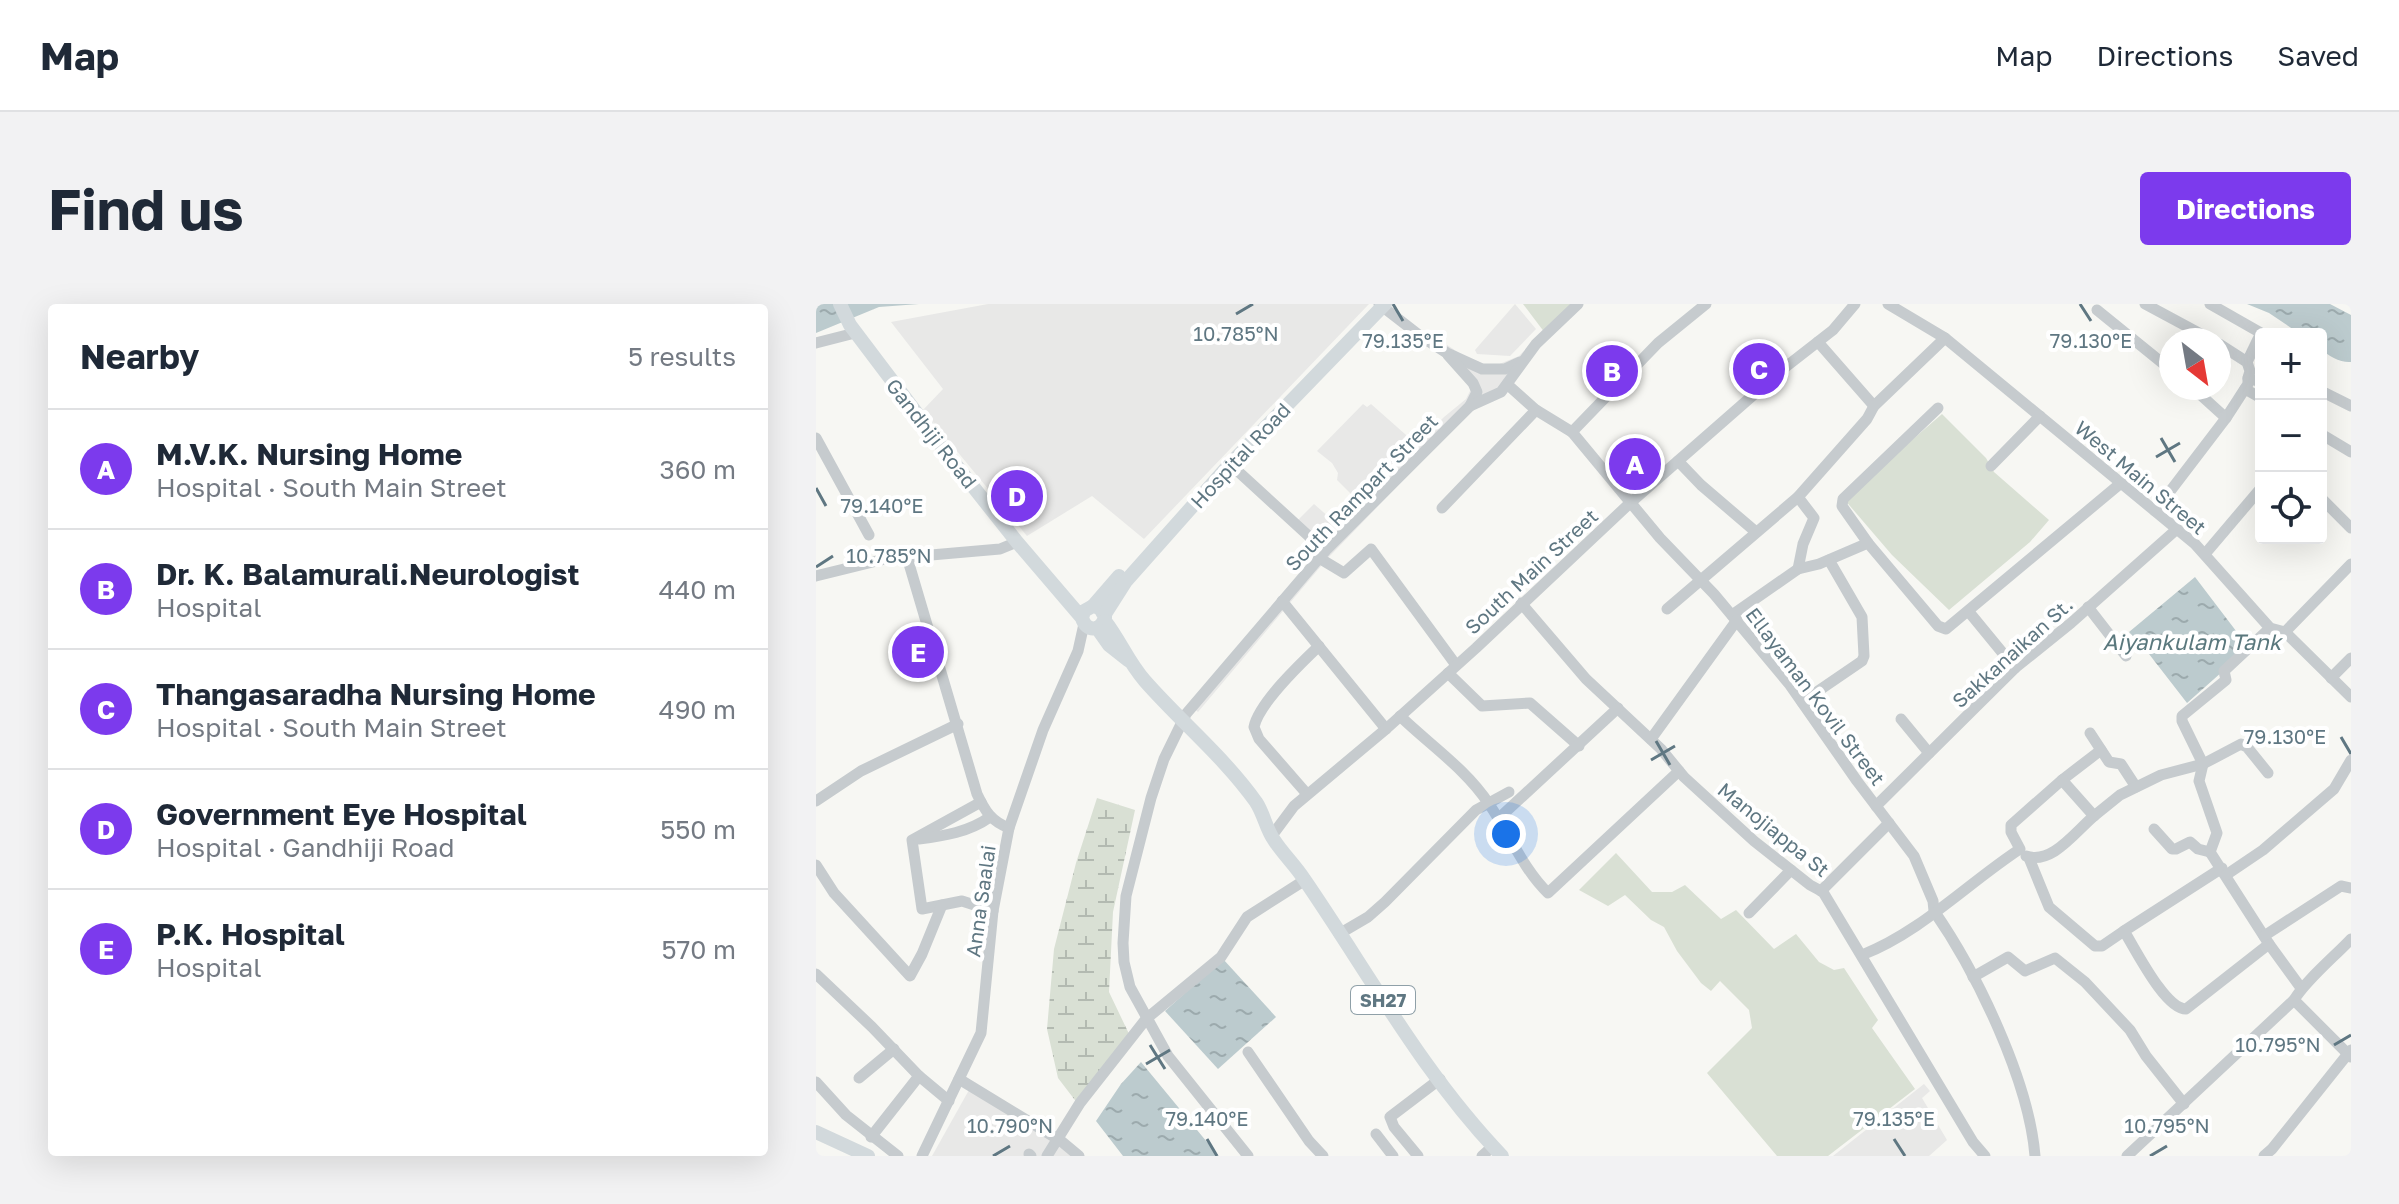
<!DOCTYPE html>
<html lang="en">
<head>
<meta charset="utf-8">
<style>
  :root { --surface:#fff; --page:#f2f2f3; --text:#1f2937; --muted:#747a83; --line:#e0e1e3; --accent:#7c3aed }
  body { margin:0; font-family:"Golos Text",sans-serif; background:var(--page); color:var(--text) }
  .controls { position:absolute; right:24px; top:24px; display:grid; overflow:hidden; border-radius:8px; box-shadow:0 8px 32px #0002 }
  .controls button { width:72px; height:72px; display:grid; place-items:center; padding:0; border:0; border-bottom:2px solid var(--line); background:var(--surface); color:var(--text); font:40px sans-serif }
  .compass { position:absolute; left:1343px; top:24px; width:72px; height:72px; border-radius:50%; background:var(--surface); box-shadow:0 8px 32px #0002; rotate:149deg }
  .you { position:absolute; left:690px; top:530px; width:28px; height:28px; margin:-20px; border:6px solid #fff; border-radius:50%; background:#1a73e8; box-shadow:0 0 0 12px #1a73e833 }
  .badge { display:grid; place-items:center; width:52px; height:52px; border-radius:50%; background:var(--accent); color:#fff; font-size:26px; font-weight:700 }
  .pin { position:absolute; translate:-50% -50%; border:4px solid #fff; box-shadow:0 2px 8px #0006 }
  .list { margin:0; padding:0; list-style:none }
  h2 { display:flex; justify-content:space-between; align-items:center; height:104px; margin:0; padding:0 32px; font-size:34px }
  h2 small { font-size:26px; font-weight:400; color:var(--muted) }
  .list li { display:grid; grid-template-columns:52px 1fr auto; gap:24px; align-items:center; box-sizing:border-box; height:120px; padding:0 32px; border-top:2px solid var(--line) }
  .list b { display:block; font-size:30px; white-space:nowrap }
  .list p { margin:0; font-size:26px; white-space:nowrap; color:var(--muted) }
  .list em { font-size:26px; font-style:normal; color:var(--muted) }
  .icon { flex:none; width:44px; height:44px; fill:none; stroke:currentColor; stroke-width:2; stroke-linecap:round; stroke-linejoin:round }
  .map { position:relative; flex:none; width:1535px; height:852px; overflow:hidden; border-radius:8px }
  header { display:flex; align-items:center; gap:48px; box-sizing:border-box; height:112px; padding:0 40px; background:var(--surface); border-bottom:2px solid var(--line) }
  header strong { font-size:38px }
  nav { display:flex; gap:44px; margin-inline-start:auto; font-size:28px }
  .intro { display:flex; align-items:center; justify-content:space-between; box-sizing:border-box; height:192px; padding:0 48px }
  h1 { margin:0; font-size:56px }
  .button { padding:20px 36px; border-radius:8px; background:var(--accent); color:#fff; font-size:28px; font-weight:700 }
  main { display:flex; gap:48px; padding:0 48px }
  aside { flex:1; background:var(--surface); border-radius:8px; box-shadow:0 8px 32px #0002 }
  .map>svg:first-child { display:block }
  .built { fill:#e8e8e7 }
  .green { fill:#d9e0d4 }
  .wetland { fill:url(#wetland-marsh) }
  .water { fill:url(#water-ripples) }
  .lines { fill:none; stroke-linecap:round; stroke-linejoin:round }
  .minor { stroke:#c6cbce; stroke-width:11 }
  .major { stroke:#d2d9dc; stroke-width:14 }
  .ticks { fill:none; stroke:#5f7782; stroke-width:3 }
  .labels { text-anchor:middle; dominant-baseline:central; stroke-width:8; stroke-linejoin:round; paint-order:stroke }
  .shield { fill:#fff; stroke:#8fa0a8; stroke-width:2 }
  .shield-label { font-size:18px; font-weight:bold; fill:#5f7782 }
  .street-label { font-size:20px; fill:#5f7782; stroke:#fff }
  .water-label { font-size:22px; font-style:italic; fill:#5a787d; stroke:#fff }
  .ticks-label { font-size:20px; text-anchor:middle; fill:#5f7782; stroke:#fff; stroke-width:8; stroke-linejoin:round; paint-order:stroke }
</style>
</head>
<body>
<header>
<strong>Map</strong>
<nav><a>Map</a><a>Directions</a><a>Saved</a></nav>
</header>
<div class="intro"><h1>Find us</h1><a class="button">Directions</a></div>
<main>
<aside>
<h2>Nearby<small>5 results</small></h2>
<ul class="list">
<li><span class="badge">A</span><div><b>M.V.K. Nursing Home</b><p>Hospital · South Main Street</p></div><em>360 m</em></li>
<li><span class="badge">B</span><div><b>Dr. K. Balamurali.Neurologist</b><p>Hospital</p></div><em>440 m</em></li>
<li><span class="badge">C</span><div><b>Thangasaradha Nursing Home</b><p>Hospital · South Main Street</p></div><em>490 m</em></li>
<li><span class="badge">D</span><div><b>Government Eye Hospital</b><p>Hospital · Gandhiji Road</p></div><em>550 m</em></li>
<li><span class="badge">E</span><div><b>P.K. Hospital</b><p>Hospital</p></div><em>570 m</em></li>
</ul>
</aside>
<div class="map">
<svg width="1535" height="852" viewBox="0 0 1535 852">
  <defs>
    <pattern id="wetland-marsh" width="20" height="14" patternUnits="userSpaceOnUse" patternTransform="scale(2)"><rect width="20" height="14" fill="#d9e0d4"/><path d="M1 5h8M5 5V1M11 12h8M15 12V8" fill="none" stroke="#b3bab1"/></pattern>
    <pattern id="water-ripples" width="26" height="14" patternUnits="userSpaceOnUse" patternTransform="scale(2)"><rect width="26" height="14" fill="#bccbce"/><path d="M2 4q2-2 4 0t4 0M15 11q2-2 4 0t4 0" fill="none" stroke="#9caaad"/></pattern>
  </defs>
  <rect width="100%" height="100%" fill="#f7f7f3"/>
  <g class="built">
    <polygon points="172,0 553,0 328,235 276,192 211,232 107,106 127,85 75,18"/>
    <polygon points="699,0 720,25 694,52 661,50 659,46"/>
    <polygon points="615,30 646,51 676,63 703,52 724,30 676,92 658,103 511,255 382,408 374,401 564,177 628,113 650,95 655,85 654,76 610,38"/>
    <polygon points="547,100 551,103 555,100 598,138 541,196 521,176 522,169 516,159 501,147"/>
    <polygon points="498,200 523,222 506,241 481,217"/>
    <polygon points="1108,780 1114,787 1106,794 1131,836 1113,852 1017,852"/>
    <polygon points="153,786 261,852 116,852"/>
  </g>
  <g class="green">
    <polygon points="707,0 760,0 729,29"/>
    <polygon points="1126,110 1170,154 1178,168 1233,216 1214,238 1133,306 1076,251 1028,195"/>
    <polygon points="800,549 836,588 856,588 869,581 905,615 920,606 958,645 980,630 1003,658 1018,666 1028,664 1062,716 1056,724 1099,785 1012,852 961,852 891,769 936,724 933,706 904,677 895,687 885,679 861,647 848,623 835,616 809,591 792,602 763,586"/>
  </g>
  <polygon class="wetland" points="281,494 319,506 297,608 293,688 314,732 265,804 242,774 231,725 238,645 260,559"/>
  <g class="water">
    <polygon points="0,0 103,0 63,3 0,29"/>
    <path d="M 1431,0 L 1514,0 L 1535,11 L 1535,58 C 1525,59 1512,52 1505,45 L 1505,30 L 1484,30 L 1453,9 Z"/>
    <polygon points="1379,273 1433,344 1371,399 1333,350 1313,328"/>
    <polygon points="407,655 460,713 402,765 349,707"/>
    <polygon points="325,758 400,849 403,852 307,852 280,817 305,780"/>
  </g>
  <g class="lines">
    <g class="minor">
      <polyline points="563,0 603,31 631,49 666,65 689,65 704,58"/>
      <path d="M 890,0 L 842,39 L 756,128 L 844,234 L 898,290 L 974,381 L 1041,477 L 1098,552 L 1117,597 L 1118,607 C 1161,669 1213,777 1219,852"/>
      <polyline points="1072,0 1129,34 1379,240 1454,324 1469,328 1535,393"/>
      <polyline points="1329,0 1396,36"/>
      <polyline points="1394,0 1445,29 1431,58"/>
      <polyline points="1281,6 1355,66"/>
      <polyline points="1002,38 1058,102"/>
      <polyline points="0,39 35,30"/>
      <polyline points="1403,40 1431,58 1434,67 1432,74 1445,78"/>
      <polyline points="632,51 657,79 661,88 654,102"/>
      <polyline points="692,81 720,106 756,128"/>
      <polyline points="1377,84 1410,114"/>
      <polyline points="1429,85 1445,94"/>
      <polyline points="1505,87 1535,102"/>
      <polyline points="1505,130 1535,148"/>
      <polyline points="0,134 53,231"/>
      <polyline points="862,157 885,181 940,228"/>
      <polyline points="414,160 509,247"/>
      <polyline points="1175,162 1224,112"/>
      <polyline points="982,193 998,214 987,240 982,265"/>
      <polyline points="1505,194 1535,224"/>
      <polyline points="626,204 720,106"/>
      <polyline points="1339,207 1410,114 1432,80 1432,74"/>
      <polyline points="1052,239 1026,202 1027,195 1122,104"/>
      <polyline points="1389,250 1445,184"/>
      <path d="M 91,253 L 161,490 C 169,507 175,517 193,524"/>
      <polyline points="503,254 528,269 555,245 640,361"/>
      <polyline points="0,272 69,255 184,245 201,238"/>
      <polyline points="466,297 570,425"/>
      <polyline points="705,299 770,375 845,445 868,473 938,537 994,581 1007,588 1157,838 1169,852"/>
      <polyline points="1272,303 1310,352"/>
      <polyline points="851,305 982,193 1051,115 1058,102 1129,34"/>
      <polyline points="1153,308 1199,364"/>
      <polyline points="916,311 982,265 1003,260 1052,239 1122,322 1130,325 1305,179"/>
      <polyline points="1454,324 1408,367 1410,376 1366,412 1366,417 1387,460 1383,477 1401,529 1394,548 1453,640 1485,684"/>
      <polyline points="1469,328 1535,260"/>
      <polyline points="632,369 666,402 714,399 763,442"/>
      <polyline points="1515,374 1535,354"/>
      <polyline points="986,398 1046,357 1048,352 1046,313 1013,256"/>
      <path d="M 584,412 C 614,441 650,465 673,500 C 693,529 707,565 732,589 L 863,467"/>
      <polyline points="1085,415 1113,449"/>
      <polyline points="1274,429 1293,458 1305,460 1320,483"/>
      <polyline points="835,435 921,316"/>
      <polyline points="1246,476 1285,446"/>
      <path d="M 491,490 L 443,435 L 438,423 C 443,399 484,360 503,342"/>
      <polyline points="0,497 45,467 142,420"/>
      <polyline points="165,498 96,536 106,605 146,597 177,607"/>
      <polyline points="1060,502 1199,364 1255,319 1361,225"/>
      <polyline points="682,515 802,404"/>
      <polyline points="1338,525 1356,545 1360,545 1374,538 1382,545 1394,548"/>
      <polyline points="455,533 478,502 570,425 660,344 814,199 967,65 1017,26 1039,0"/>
      <path d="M 103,535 C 128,532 153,528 174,513"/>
      <path d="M 1210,552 C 1236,561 1259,528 1278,512"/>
      <polyline points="1213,554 1233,603 1279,642 1286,642 1308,627"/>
      <polyline points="0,561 18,589 94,672 106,650 126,601"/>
      <path d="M 1406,564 L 1308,627 C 1320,646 1349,705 1370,705 L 1453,640"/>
      <polyline points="1410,571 1447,546 1518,485 1535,456"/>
      <polyline points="1005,587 1073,519"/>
      <polyline points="933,609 975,566"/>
      <polyline points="523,630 552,613 569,598 660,506 693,488"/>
      <polyline points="1448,632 1525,582 1535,584"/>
      <path d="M 1046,651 C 1105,628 1152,579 1204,545 L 1195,528 L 1195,521 L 1246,476 L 1278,512 L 1304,491 L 1345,471 L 1387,460 L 1425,440 L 1431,443 L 1452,469"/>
      <polyline points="0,670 56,723 103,772 55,833"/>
      <polyline points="1157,673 1192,653 1209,667 1239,654 1269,678 1314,726 1330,752 1368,800"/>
      <polyline points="1478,696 1535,753"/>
      <polyline points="432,748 493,837 507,852"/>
      <polyline points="103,772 133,797"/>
      <polyline points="43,774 78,745"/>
      <polyline points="143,775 245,837 263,852"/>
      <polyline points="0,778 30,811 82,852"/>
      <polyline points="560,830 577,852"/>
      <polyline points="213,850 215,852"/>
      <polyline points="106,852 165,729 177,607 193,524 227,426 262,347 268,320"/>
      <polyline points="231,852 264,799 330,715 405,653 431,613 489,576"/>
      <polyline points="432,852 352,752 314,683 308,658 307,639 310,592 335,494 348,455 370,410 511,245 654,102 685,88 720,40 762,0"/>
      <polyline points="602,852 578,823 574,813 624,775"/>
      <polyline points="666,852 677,842"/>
      <path d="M 1311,852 L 1478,696 C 1489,677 1519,652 1535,635"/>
      <polyline points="1448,852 1456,845 1535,746"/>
    </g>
    <g class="major">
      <path d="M 24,0 L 34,21 L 136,156 L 201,238 L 266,314 C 270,328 285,328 289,313 L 284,304 L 277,302 L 268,307 L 266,314"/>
      <polyline points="277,302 303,272"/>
      <polyline points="289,310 310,277 414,160 569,0"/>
      <path d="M 289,317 C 304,336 312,358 329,377 C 365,418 408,453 440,498 C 448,510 450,525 458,536 C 467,550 479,561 488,575 C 552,668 607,770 686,852"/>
      <polyline points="281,324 293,341 312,356"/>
      <polyline points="0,828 52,852"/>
    </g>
  </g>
  <path class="ticks" d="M 577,0 L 587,17M 1264,0 L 1275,17M 420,10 L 437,0M 1345,134 L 1359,158M 1340,153 L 1364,139M 0,184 L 10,202M 0,263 L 17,252M 1525,433 L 1535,450M 840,437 L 854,461M 835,456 L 859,442M 334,741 L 349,765M 1518,741 L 1535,731M 330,760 L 354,746M 391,835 L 401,852M 1078,835 L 1089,852M 177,852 L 194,842M 1334,852 L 1351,842"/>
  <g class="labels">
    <rect class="shield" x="535" y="682" width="64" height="28" rx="6"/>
    <g class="shield-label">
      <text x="567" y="696">SH27</text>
    </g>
    <g class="street-label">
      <text transform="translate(116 129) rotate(52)">Gandhiji Road</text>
      <text transform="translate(424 151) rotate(-47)">Hospital Road</text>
      <text transform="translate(1325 173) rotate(40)">West Main Street</text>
      <text transform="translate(545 188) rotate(-46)">South Rampart Street</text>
      <text transform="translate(715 267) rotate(-43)">South Main Street</text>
      <text transform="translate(1196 348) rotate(-42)">Sakkanaikan St.</text>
      <text transform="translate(1000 392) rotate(53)">Ellayaman Kovil Street</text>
      <text transform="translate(958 525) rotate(39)">Manojiappa St</text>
      <text transform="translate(164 597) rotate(-82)">Anna Saalai</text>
    </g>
    <g class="water-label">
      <text x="1376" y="337">Aiyankulam Tank</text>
    </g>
  </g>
  <g class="ticks-label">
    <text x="420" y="37">10.785°N</text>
    <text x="587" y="44">79.135°E</text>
    <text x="1275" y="44">79.130°E</text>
    <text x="66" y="209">79.140°E</text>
    <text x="73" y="259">10.785°N</text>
    <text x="1469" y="440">79.130°E</text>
    <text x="1462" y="748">10.795°N</text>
    <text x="391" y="822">79.140°E</text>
    <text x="1078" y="822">79.135°E</text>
    <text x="194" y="829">10.790°N</text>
    <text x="1351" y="829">10.795°N</text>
  </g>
</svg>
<div class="controls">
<button>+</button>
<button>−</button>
<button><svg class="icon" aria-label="locate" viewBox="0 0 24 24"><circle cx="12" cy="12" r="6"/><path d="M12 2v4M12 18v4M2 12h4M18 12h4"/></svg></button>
</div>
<svg class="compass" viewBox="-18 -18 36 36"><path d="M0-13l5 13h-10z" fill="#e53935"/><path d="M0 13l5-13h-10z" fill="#747a83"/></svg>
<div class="you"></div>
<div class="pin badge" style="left:819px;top:160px">A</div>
<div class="pin badge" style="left:796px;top:67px">B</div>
<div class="pin badge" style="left:943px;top:65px">C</div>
<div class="pin badge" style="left:201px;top:192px">D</div>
<div class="pin badge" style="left:102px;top:348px">E</div>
</div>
</main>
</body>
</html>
